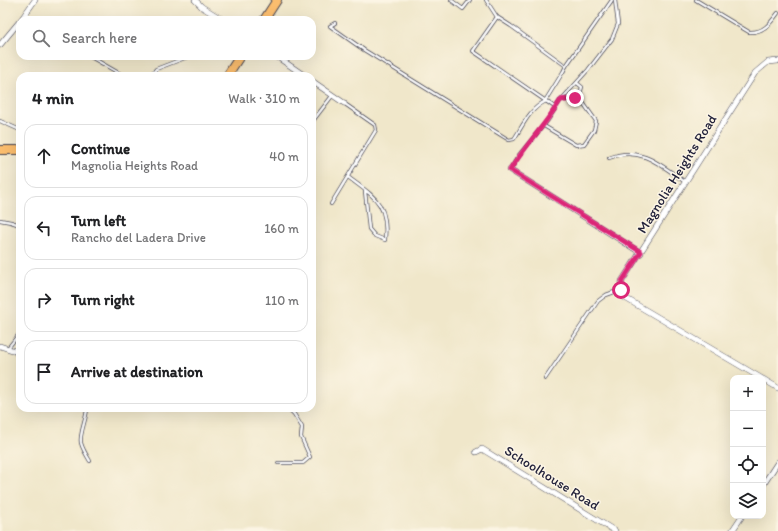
<!DOCTYPE html>
<html lang="en">
<head>
<meta charset="utf-8">
<style>
  :root { --surface:#fff; --page:#f6f6f6; --text:#202124; --muted:#757577; --line:#e0e0e0 }
  body { margin:0; font-family:Itim,sans-serif; background:var(--page); color:var(--text) }
  .controls { position:absolute; right:12px; bottom:12px; display:grid; overflow:hidden; border-radius:8px; box-shadow:0 4px 16px #0002 }
  .controls button { width:36px; height:36px; display:grid; place-items:center; padding:0; border:0; border-bottom:1px solid var(--line); background:var(--surface); color:var(--text); font:20px sans-serif }
  .stop { position:absolute; width:12px; height:12px; margin:-9px; border:3px solid #db2777; border-radius:50%; background:#fff }
  .stop.end { background:#db2777; border-color:#fff; box-shadow:0 1px 4px #0008 }
  .list { margin:0; padding:0; list-style:none }
  h2 { display:flex; justify-content:space-between; align-items:center; height:52px; margin:0; padding:0 16px; font-size:17px }
  h2 small { font-size:13px; font-weight:400; color:var(--muted) }
  .list li { display:grid; grid-template-columns:26px 1fr auto; gap:12px; align-items:center; box-sizing:border-box; height:64px; margin:0 8px 8px; padding:0 8px; border:1px solid var(--line); border-radius:12px }
  .list b { display:block; font-size:15px; white-space:nowrap }
  .list p { margin:0; font-size:13px; white-space:nowrap; color:var(--muted) }
  .list em { font-size:13px; font-style:normal; color:var(--muted) }
  .icon { flex:none; width:22px; height:22px; fill:none; stroke:currentColor; stroke-width:2; stroke-linecap:round; stroke-linejoin:round }
  .map { position:relative; flex:none; width:778px; height:531px; overflow:hidden }
  .search { position:absolute; background:var(--surface); box-shadow:0 4px 16px #0002; left:16px; top:16px; width:300px; height:44px; display:flex; align-items:center; gap:10px; box-sizing:border-box; padding:0 14px; border-radius:12px; color:var(--muted); font-size:15px }
  .panel { position:absolute; background:var(--surface); box-shadow:0 4px 16px #0002; left:16px; top:72px; width:300px; height:340px; border-radius:12px }
  .map>svg:first-child { display:block }
  .lines { fill:none; stroke-linecap:round; stroke-linejoin:round }
  .service-casing { stroke:#414050; stroke-width:4 }
  .minor-casing { stroke:#414050; stroke-width:6 }
  .primary-casing { stroke:#414050; stroke-width:10 }
  .service { stroke:#fff; stroke-width:2.5 }
  .minor { stroke:#fff; stroke-width:5 }
  .primary { stroke:#fbbd6e; stroke-width:8 }
  .route { stroke:#db2777; stroke-width:5 }
  .labels { text-anchor:middle; dominant-baseline:central; stroke-width:3; stroke-linejoin:round; paint-order:stroke }
  .street-label { font-size:14px; fill:#22223b; stroke:#fcf5e5 }
</style>
</head>
<body>
<div class="map">
<svg width="778" height="531" viewBox="0 0 778 531">
  <rect width="100%" height="100%" fill="#fcf5e5"/>
  <filter id="ink" filterUnits="userSpaceOnUse"><feTurbulence type="fractalNoise" baseFrequency=".025" numOctaves="2"/><feDisplacementMap in="SourceGraphic" scale="8" xChannelSelector="R" yChannelSelector="G"/><feConvolveMatrix kernelMatrix="1 2 1 2 8 2 1 2 1" color-interpolation-filters="sRGB"/></filter>
  <filter id="wash" filterUnits="userSpaceOnUse"><feTurbulence type="fractalNoise" baseFrequency=".012" numOctaves="4" result="noise"/><feDisplacementMap in="SourceGraphic" scale="16" xChannelSelector="R" yChannelSelector="G"/><feGaussianBlur stdDeviation="0.9" result="paint"/><feColorMatrix in="noise" values="0 0 0 0 0 0 0 0 0 0 0 0 0 0 0 0 0 1.4 0 .05"/><feComposite in="paint" operator="in"/></filter>
  <g filter="url(#wash)">
    <rect width="100%" height="100%" fill="#f0e7ca"/>
  </g>
  <g filter="url(#ink)">
    <g class="lines">
      <g class="service-casing">
        <g id="service">
          <polyline points="451,0 463,9 470,0"/>
          <polyline points="486,0 497,17 473,51 556,108"/>
          <path d="M 696,0 L 749,32 C 763,33 770,24 778,13"/>
          <polyline points="497,17 511,26 566,66 563,72 545,101"/>
          <path d="M 335,23 L 330,26 L 364,50 L 509,140 L 514,139 L 516,136 C 524,123 531,108 546,101"/>
          <polyline points="89,56 124,76"/>
          <polyline points="566,66 612,0"/>
          <polyline points="152,76 153,73 156,69 190,56"/>
          <polyline points="563,99 565,100 579,97"/>
          <polyline points="0,121 20,130"/>
          <polyline points="312,122 332,96"/>
          <polyline points="544,126 576,145 584,144 594,130 596,121 579,97 582,87 577,83"/>
          <path d="M 609,158 C 639,145 661,165 685,182"/>
          <polyline points="510,170 519,155 548,120 560,101 588,70 612,39 618,24 615,0"/>
          <path d="M 348,177 C 374,197 389,203 385,240 L 375,236 L 369,229 L 365,191"/>
          <polyline points="331,204 376,130 375,125 345,104"/>
          <polyline points="0,220 11,222 20,225"/>
          <polyline points="8,348 20,333"/>
          <polyline points="545,379 598,301 606,295 620,290"/>
          <path d="M 87,408 C 87,418 79,434 81,443 C 83,450 87,456 90,461"/>
          <polyline points="278,463 303,463 310,457 301,437 302,427 294,414 288,408"/>
        </g>
      </g>
      <g class="minor-casing">
        <g id="minor">
          <polyline points="195,0 202,7 223,20"/>
          <polyline points="21,20 35,0"/>
          <polyline points="0,45 20,21"/>
          <polyline points="276,56 305,76"/>
          <polyline points="312,81 344,103"/>
          <polyline points="510,170 641,253"/>
          <polyline points="0,346 15,351 20,357"/>
          <polyline points="761,378 620,295 622,281 755,73 768,62 778,61"/>
          <polyline points="763,379 778,388"/>
          <polyline points="476,452 482,449 615,531"/>
          <polyline points="763,485 778,462"/>
          <polyline points="732,531 742,516"/>
        </g>
      </g>
      <g class="primary-casing">
        <g id="primary">
          <polyline points="264,20 277,0"/>
          <polyline points="227,76 240,56"/>
          <polyline points="0,150 20,150"/>
        </g>
      </g>
      <use href="#service" class="service"/>
      <use href="#minor" class="minor"/>
      <use href="#primary" class="primary"/>
    </g>
  </g>
  <g class="lines" filter="url(#ink)">
    <path class="route" d="M 575,98 L 565,100 L 563,99 L 560,101 C 545,125 525,146 510,170 L 641,252 L 622,281 L 621,290"/>
  </g>
  <g class="labels">
    <g class="street-label">
      <text transform="translate(677 174) rotate(-58)">Magnolia Heights Road</text>
      <text transform="translate(552 478) rotate(32)">Schoolhouse Road</text>
    </g>
  </g>
</svg>
<div class="controls">
<button>+</button>
<button>−</button>
<button><svg class="icon" aria-label="locate" viewBox="0 0 24 24"><circle cx="12" cy="12" r="6"/><path d="M12 2v4M12 18v4M2 12h4M18 12h4"/></svg></button>
<button><svg class="icon" aria-label="layers" viewBox="0 0 24 24"><path d="M12 4l9 5-9 5-9-5zM3 14l9 5 9-5"/></svg></button>
</div>
<div class="stop" style="left:621px;top:290px"></div>
<div class="stop end" style="left:575px;top:98px"></div>
<div class="search"><svg class="icon" aria-label="search" viewBox="0 0 24 24"><circle cx="10" cy="10" r="6"/><path d="M15 15l6 6"/></svg>Search here</div>
<section class="panel">
<h2>4 min<small>Walk · 310 m</small></h2>
<ul class="list">
<li><svg class="icon" aria-label="ahead" viewBox="0 0 24 24"><path d="M12 20V5M6 11l6-6 6 6"/></svg><div><b>Continue</b><p>Magnolia Heights Road</p></div><em>40 m</em></li>
<li><svg class="icon" aria-label="left" viewBox="0 0 24 24"><path d="M17 20v-9H6M10 6l-5 5 5 5"/></svg><div><b>Turn left</b><p>Rancho del Ladera Drive</p></div><em>160 m</em></li>
<li><svg class="icon" aria-label="right" viewBox="0 0 24 24"><path d="M7 20v-9h11M14 6l5 5-5 5"/></svg><div><b>Turn right</b></div><em>110 m</em></li>
<li><svg class="icon" aria-label="arrive" viewBox="0 0 24 24"><path d="M6 21V4h12l-3 4 3 4H6"/></svg><div><b>Arrive at destination</b></div></li>
</ul>
</section>
</div>
</body>
</html>
